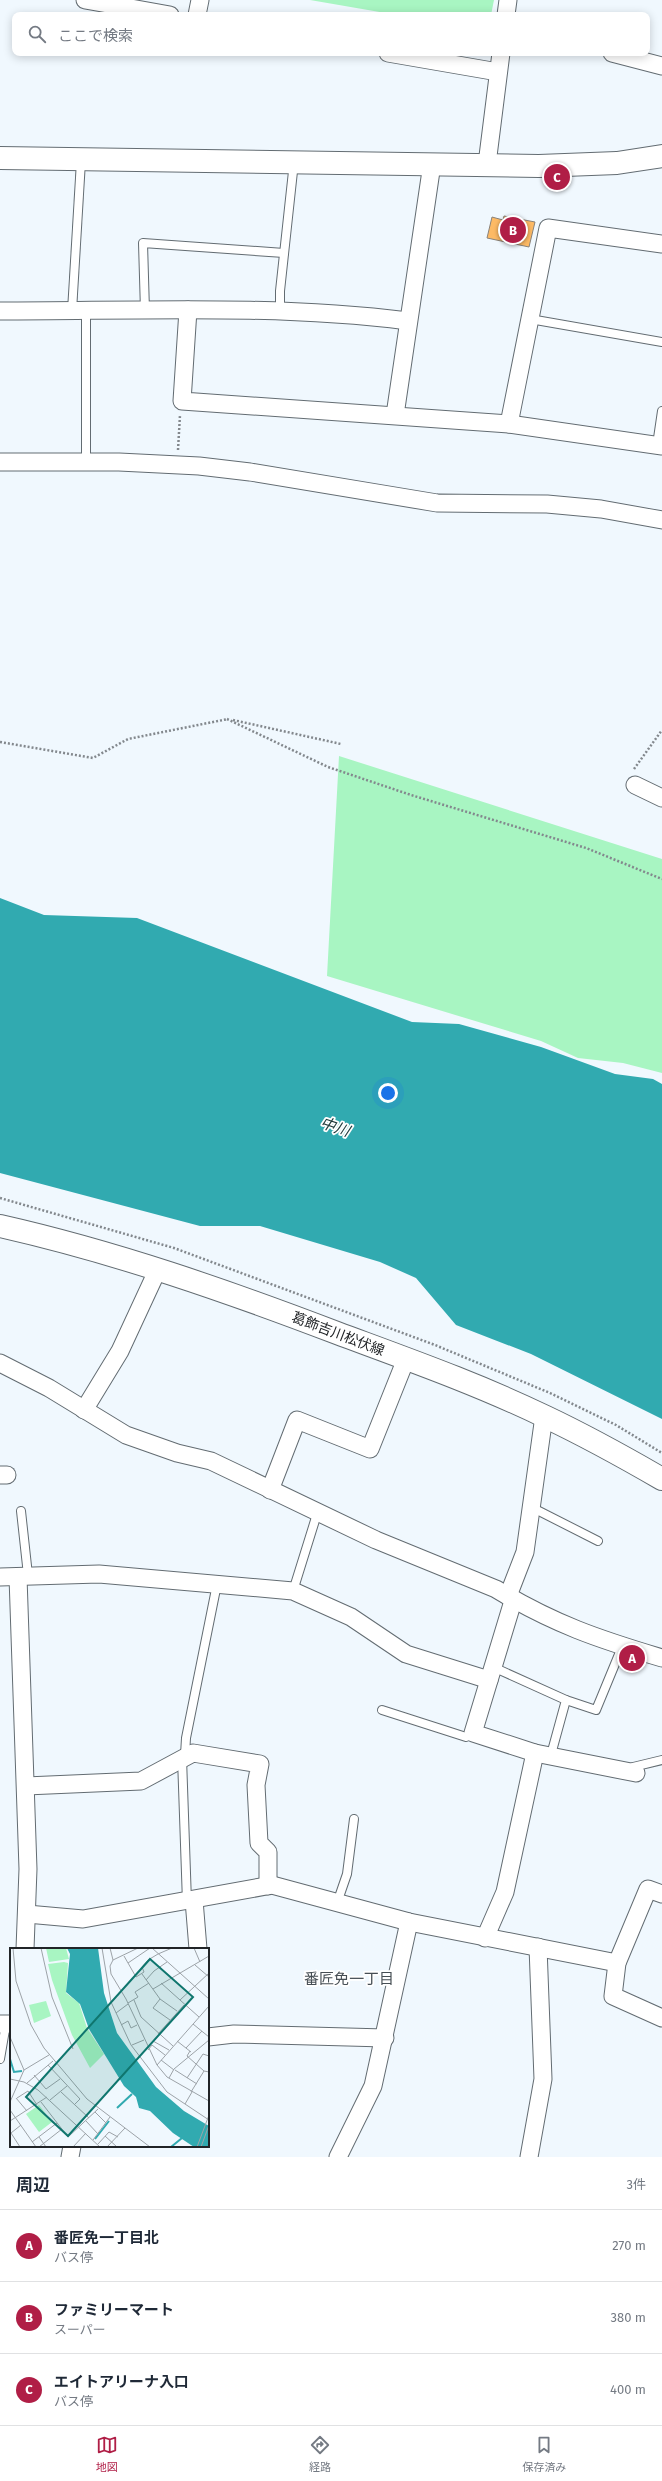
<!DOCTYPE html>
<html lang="ja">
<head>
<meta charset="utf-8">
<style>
  :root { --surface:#fff; --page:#f2f2f3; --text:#1f2937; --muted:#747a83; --line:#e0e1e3; --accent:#b01e46 }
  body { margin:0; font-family:"Fira Sans","Noto Sans JP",sans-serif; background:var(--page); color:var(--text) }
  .you { position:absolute; left:388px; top:1093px; width:14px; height:14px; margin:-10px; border:3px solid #fff; border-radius:50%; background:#1a73e8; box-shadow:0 0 0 6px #1a73e833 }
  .badge { display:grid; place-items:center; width:26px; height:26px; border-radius:50%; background:var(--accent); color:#fff; font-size:13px; font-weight:700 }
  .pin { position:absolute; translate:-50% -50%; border:2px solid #fff; box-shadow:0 1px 4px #0006 }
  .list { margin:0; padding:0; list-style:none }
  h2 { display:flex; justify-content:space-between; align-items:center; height:52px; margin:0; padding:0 16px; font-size:17px }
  h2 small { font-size:13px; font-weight:400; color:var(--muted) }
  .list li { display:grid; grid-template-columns:26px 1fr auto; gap:12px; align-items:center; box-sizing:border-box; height:72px; padding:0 16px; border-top:1px solid var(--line) }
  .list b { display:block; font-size:15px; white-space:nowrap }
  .list p { margin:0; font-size:13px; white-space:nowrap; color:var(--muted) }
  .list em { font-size:13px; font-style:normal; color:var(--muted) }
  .icon { flex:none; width:22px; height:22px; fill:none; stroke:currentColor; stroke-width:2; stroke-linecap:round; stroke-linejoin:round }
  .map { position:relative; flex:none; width:662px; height:2157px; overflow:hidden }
  .search { position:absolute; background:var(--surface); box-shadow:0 2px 10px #0003; left:12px; right:12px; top:12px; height:44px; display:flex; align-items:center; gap:10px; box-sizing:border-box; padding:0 14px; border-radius:8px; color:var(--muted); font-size:15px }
  .sheet { height:268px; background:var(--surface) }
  nav { display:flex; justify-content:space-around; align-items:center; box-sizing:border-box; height:56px; border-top:1px solid var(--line); background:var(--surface); font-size:11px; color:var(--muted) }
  nav a { display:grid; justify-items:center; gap:2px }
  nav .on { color:var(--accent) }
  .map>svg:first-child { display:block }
  .green { fill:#a8f5c2 }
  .water { fill:#31aab0 }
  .building { fill:#fdba65; stroke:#89827a }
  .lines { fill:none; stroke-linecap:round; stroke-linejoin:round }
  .lane-casing { stroke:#636c72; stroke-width:10 }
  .street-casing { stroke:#636c72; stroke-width:19 }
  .secondary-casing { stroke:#636c72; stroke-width:24 }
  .primary-casing { stroke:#636c72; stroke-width:24 }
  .path { stroke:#83888d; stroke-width:2.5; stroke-dasharray:2 2; stroke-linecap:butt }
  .lane { stroke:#fff; stroke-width:8 }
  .street { stroke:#fff; stroke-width:17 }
  .secondary { stroke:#fff; stroke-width:22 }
  .primary { stroke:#fff; stroke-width:22 }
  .labels { text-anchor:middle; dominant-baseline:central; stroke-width:3.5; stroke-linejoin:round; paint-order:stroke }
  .street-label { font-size:14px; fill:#212427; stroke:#fff }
  .water-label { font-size:15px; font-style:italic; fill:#1d3738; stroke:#fff }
  .neighbourhood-label { font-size:15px; fill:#464e54; stroke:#fff }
  .inset-river { fill:none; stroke:#31aab0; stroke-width:2 }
  .inset-road { fill:none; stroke:#9da3a8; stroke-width:1 }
  .view { fill:#0f766e; fill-opacity:0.15; stroke:#0f766e; stroke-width:2 }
  .inset-edge { fill:none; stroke:#212427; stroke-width:2 }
</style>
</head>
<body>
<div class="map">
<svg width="662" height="2157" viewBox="0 0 662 2157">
  <rect width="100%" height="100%" fill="#f0f8fe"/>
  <g class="green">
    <polygon points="310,0 494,0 491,15 397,15"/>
    <polygon points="339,756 662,859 662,1073 623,1063 578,1058 541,1041 327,976"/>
  </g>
  <polygon class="water" points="0,898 44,915 137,918 412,1022 459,1024 541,1047 615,1074 653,1079 662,1084 662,1419 531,1354 456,1325 416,1278 380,1262 260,1226 200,1226 0,1173"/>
  <polygon class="building" points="504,216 535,222 529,247 487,238 492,217 503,220"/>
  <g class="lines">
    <g class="lane-casing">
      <g id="lane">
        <polyline points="72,311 81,161"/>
        <polyline points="86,311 86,462"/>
        <polyline points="145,311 143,243 284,253"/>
        <polyline points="280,313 280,291 294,162"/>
        <polyline points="530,319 662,342"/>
        <polyline points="657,445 662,411"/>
        <polyline points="531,1507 598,1541"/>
        <polyline points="21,1511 28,1575"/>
        <polyline points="293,1591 317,1514"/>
        <polyline points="493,1667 566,1700 552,1751"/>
        <polyline points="566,1700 596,1710 622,1647"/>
        <polyline points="382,1710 466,1737 473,1733"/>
        <polyline points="185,1755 186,1738 217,1584"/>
        <polyline points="182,1758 187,1902"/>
        <polyline points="633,1767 662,1760"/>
        <polyline points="337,1903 347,1874 354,1819"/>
        <polyline points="0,2059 6,2024"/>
      </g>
    </g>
    <g class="street-casing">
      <g id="street">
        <polyline points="85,0 170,15"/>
        <polyline points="197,15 200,0"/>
        <polyline points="506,15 508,0"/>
        <polyline points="388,53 498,72"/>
        <polyline points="612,53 662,66"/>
        <polyline points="487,164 501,53"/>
        <polyline points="188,310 182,401 509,424 662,446"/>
        <path d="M 0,311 C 135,311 273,304 408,321"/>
        <polyline points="395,415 432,164"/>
        <polyline points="509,424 548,228 662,244"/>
        <polyline points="0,462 119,462 199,466 250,472 437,503 547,504 601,509 662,520"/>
        <polyline points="635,785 662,798"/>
        <path d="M 0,1363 L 49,1388 L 126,1435 L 177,1453 L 211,1461 L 376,1540 L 496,1589 C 554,1624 598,1639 662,1658"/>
        <polyline points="84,1410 120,1351 158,1269"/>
        <polyline points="0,1475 7,1475"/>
        <polyline points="270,1490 297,1420 370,1449 406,1359"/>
        <polyline points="0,1577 99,1574 293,1591 351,1617 406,1654 489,1680"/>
        <polyline points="18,1577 28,1869 25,1949"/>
        <polyline points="508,1596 525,1552 544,1416"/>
        <polyline points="535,1753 636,1773"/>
        <polyline points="26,1786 141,1781 193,1753 260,1764 256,1785 259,1843 268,1852 268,1886"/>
        <polyline points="662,1894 648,1889 617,1963 613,1996 662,2018"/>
        <polyline points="194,1900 198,1949"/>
        <polyline points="27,1914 83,1919 272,1885 409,1922 617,1963"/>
        <polyline points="485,1938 505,1892 535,1753 473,1733 513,1601"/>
        <polyline points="0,2024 11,2024"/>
        <polyline points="208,2037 234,2034 385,2038"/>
        <polyline points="70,2157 72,2146"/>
        <polyline points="338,2157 373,2086 409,1922"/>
        <polyline points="529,2157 543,2079 538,1947"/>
      </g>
    </g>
    <g class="secondary-casing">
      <polyline id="secondary" points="0,158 539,166 617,163 662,156"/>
    </g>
    <g class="primary-casing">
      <path id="primary" d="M 0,1226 C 115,1252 227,1291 337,1333 C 407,1359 478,1384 546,1417 C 586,1436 624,1457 662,1479"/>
    </g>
    <g class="path">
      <polyline points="178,450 180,415"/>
      <polyline points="227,719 328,767 411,795 586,848 662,879"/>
      <polyline points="233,720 341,744"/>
      <polyline points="0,742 93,758 128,739 228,719"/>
      <polyline points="634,769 662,730"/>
      <polyline points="0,1198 174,1248 435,1345 550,1393 616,1425 662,1453"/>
    </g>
    <use href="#lane" class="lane"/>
    <use href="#street" class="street"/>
    <use href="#secondary" class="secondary"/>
    <use href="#primary" class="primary"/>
  </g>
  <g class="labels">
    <g class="street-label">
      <text transform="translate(338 1334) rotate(21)">葛飾吉川松伏線</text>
    </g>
    <g class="water-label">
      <text transform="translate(335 1127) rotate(19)">中川</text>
    </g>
    <g class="neighbourhood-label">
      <text x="349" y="1979">番匠免一丁目</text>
    </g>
  </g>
  <g transform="translate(10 1948)">
    <rect width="199" height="199" fill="#f0f8fe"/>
    <path d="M 36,0 L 56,0 L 59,11 L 39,14 ZM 54,14 L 58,15 L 56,45 L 69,55 L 77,80 L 94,106 L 80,120 L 62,87 L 42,32 L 38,16 ZM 36,53 L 41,68 L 24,75 L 19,57 ZM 29,157 L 42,174 L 29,184 L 16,166 Z" fill="#a8f5c2"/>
    <path d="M 57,0 L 88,0 L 94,45 L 107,85 L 146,139 L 174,163 L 199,178 L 199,199 L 184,199 L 163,185 L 140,163 L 129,160 L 126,149 L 114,138 L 79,81 L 70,56 L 56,44 L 60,6 Z" fill="#31aab0"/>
    <path class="inset-river" d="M 0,111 L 4,124 L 12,123M 107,160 L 122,146M 85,191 L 99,173M 161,199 L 172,190"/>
    <path class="inset-road" d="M 3,0 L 6,33 L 21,77 L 34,100 L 77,151 L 140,199M 31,0 L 42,49 L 63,101M 92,0 L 101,54 L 121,97 L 157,144 L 199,172M 100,0 L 103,12 L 100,18 L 101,26 L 116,51 L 147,117 L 157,129 L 199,153M 142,0 L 199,51M 184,0 L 190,14M 148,6 L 162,0M 114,8 L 126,29 L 134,24 L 132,19 L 138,12 L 148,6M 103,12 L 128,0M 118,15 L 140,0M 185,17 L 199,29M 132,26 L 150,51 L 167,63M 136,32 L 144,23 L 157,14M 151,35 L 189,69M 143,41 L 199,8M 150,51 L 143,60 L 160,72M 124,52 L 131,69 L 163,98M 170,52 L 199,25M 118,55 L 128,49 L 125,44 L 139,35M 106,65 L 118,56M 183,76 L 199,89M 111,77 L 118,73 L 121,80 L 127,77M 148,86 L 174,57M 0,89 L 14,122 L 0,154M 143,93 L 159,102M 167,93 L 181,104M 122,97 L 134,92M 176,100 L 192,83M 138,102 L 142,97 L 155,107M 180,103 L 177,108 L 194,123M 151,112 L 164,122M 38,117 L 70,151 L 64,157M 147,117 L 199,58M 14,122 L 39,107M 165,122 L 187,136M 24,127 L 36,141 L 50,131M 159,130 L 164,121 L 199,92M 177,130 L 193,106 L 199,108M 0,131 L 14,134 L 28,142 L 90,199M 17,135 L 43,113M 51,144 L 79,170M 181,144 L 194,123 L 199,124M 6,150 L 17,163M 7,150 L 18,143 L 27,157M 40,152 L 57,138M 31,154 L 58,189 L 88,161M 175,156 L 182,144M 0,162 L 26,199M 85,164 L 96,175M 0,173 L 37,149M 76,173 L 88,186M 95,188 L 107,199M 29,189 L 36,199M 83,192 L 100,169M 22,194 L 47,175M 88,196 L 99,184 L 108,189M 10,199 L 1,185 L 11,177M 29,199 L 52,181M 63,199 L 76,185M 97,199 L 115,180M 187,199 L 199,167M 191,199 L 199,177"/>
    <path class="view" d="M 140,11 L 183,49 L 58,188 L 16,149 Z"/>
    <rect width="199" height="199" class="inset-edge"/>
  </g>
</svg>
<div class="you"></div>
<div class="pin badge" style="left:632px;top:1658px">A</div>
<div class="pin badge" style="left:513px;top:230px">B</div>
<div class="pin badge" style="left:557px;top:177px">C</div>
<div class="search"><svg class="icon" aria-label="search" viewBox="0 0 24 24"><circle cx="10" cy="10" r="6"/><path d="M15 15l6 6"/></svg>ここで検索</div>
</div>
<section class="sheet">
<h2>周辺<small>3件</small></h2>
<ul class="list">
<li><span class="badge">A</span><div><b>番匠免一丁目北</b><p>バス停</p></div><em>270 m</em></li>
<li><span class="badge">B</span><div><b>ファミリーマート</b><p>スーパー</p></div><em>380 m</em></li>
<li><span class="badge">C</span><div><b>エイトアリーナ入口</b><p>バス停</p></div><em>400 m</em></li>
</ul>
</section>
<nav>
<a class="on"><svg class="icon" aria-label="map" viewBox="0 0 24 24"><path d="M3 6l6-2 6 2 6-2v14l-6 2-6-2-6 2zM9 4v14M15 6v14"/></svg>地図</a>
<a><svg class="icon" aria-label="directions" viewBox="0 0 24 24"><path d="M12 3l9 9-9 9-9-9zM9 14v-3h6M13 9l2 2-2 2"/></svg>経路</a>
<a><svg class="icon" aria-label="saved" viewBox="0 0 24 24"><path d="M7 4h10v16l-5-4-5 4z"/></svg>保存済み</a>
</nav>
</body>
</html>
